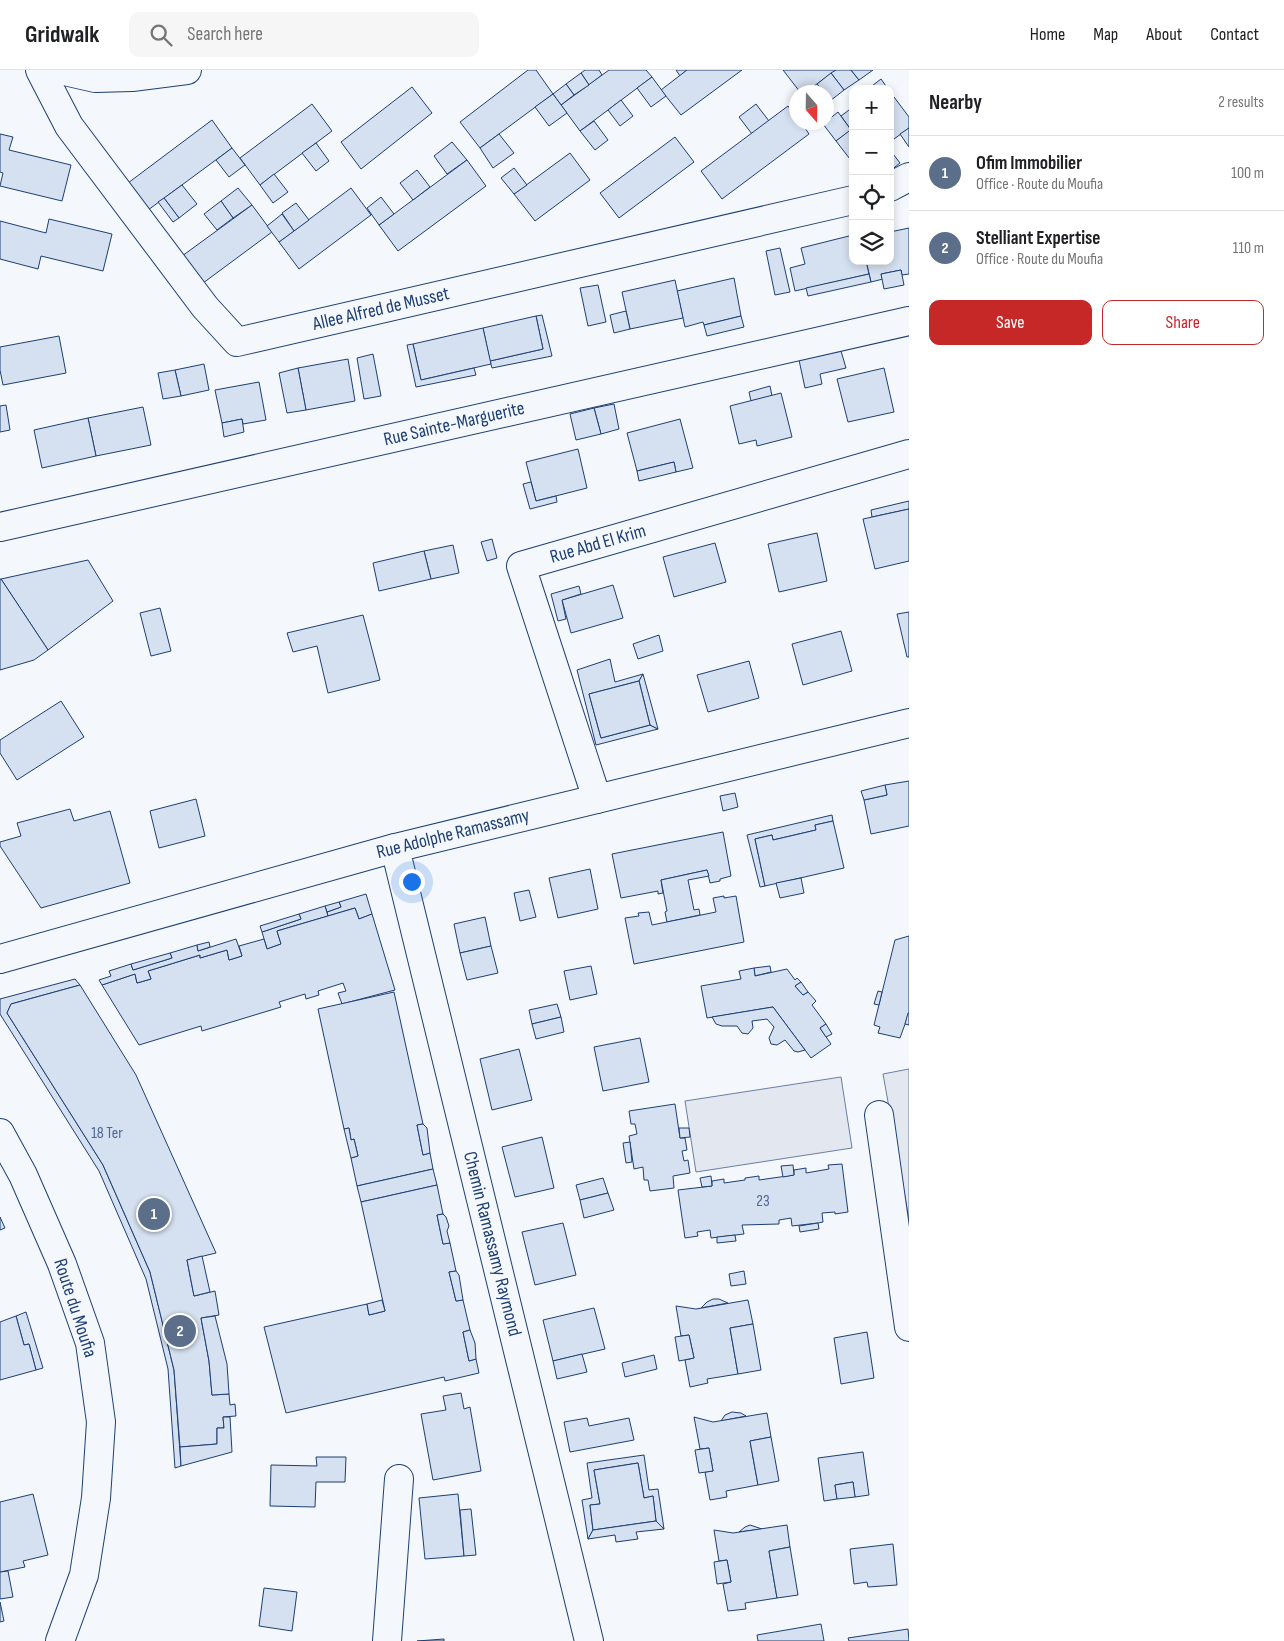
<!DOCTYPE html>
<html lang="en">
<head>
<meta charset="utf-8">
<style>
  :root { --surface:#fff; --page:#f6f6f6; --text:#202124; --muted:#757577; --line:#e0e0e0; --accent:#c62828 }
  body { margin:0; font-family:"Sofia Sans Condensed",sans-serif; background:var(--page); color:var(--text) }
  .controls { position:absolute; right:15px; top:15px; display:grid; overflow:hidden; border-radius:10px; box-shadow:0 2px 8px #0003 }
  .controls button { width:45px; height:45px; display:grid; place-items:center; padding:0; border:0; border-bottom:1px solid var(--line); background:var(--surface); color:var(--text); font:25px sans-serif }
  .compass { position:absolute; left:789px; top:15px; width:45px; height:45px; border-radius:50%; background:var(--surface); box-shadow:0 2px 8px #0003; rotate:160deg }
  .you { position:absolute; left:411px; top:811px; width:18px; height:18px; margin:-12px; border:4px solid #fff; border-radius:50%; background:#1a73e8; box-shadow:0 0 0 8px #1a73e833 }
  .badge { display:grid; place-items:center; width:32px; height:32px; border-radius:50%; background:var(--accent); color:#fff; font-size:16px; font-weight:700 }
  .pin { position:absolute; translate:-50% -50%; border:2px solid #fff; box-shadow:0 1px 5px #0006 }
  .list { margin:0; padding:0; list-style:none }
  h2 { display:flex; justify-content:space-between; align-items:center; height:65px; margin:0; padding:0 20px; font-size:21px }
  h2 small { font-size:16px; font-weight:400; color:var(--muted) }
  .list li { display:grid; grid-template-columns:32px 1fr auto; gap:15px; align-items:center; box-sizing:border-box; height:75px; padding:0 20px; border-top:1px solid var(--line) }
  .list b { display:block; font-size:19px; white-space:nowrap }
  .list p { margin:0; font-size:16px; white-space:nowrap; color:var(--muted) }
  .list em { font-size:16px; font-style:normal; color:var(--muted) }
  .actions { display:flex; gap:10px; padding:15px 20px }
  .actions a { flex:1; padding:11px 0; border:1px solid var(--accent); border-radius:10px; text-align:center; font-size:18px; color:var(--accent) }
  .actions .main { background:var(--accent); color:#fff }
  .icon { flex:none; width:28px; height:28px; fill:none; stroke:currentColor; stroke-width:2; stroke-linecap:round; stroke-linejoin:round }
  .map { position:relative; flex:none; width:909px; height:1571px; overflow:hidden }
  header { display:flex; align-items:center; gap:30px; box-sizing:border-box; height:70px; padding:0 25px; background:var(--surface); border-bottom:1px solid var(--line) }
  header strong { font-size:24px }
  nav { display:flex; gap:28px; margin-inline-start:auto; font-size:18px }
  .search { width:350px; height:45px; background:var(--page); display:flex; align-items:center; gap:12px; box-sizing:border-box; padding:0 18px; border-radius:10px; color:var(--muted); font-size:19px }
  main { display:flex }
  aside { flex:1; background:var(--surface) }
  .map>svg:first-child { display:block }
  .parking { fill:#e3e8f0; stroke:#687fa3 }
  .building { fill:#d5e0f0; stroke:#1d3f73 }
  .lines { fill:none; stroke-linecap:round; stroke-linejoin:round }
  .minor-casing { stroke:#1d3f73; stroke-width:30 }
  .minor { stroke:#f4f7fb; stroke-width:28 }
  .labels { text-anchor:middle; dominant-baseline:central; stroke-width:4; stroke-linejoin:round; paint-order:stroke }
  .number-label { font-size:16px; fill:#4b6792 }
  .street-label { font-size:19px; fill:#1d3f73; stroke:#f4f7fb }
</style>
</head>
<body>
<header>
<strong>Gridwalk</strong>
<div class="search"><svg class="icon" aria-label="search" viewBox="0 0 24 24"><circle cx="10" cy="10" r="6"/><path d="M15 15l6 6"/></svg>Search here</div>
<nav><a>Home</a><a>Map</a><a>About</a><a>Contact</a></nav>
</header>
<main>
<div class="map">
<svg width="909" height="1571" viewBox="0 0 909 1571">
  <rect width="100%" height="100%" fill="#f4f7fb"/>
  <g class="parking">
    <polygon points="909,999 909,1149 883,1004"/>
    <polygon points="841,1007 852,1078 696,1102 685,1031"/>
  </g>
  <g class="building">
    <polygon points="528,0 536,0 553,24 480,78 460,52"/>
    <polygon points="585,0 599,0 602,5 589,15 581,3"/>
    <polygon points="609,0 646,0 652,7 580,61 561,35"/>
    <polygon points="676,0 687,0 680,6"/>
    <polygon points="687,0 742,0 681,45 661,20"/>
    <polygon points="783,0 836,0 806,22 800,22"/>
    <polygon points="836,0 851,0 859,10 844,20 831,3"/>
    <polygon points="851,0 873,0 859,10"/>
    <polygon points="581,3 589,15 574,25 566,14"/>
    <polygon points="831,3 844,20 830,31 826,27 826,22 823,22 817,14"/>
    <polygon points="652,7 666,26 651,37 637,18"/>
    <polygon points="881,9 888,19 868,19"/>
    <polygon points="566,14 574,25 561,35 553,24"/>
    <polygon points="412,17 432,43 361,99 341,72"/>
    <polygon points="553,24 567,43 549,56 535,37"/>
    <polygon points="894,27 909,47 909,58 890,72 890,30"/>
    <polygon points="621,30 633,46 620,56 608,40"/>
    <polygon points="312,34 332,61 260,115 240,88"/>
    <polygon points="756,34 769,51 752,64 739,47"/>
    <polygon points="788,36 796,47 796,52 801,52 809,64 722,129 701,101"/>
    <polygon points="853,37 853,58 851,60 841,46"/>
    <polygon points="838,42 851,60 836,71 823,54"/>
    <polygon points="212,50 232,78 144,143 124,116"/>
    <polygon points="594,51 608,70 595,80 580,61"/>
    <polygon points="853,58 853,93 836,71"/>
    <polygon points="909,58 909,77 900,64"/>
    <polygon points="0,64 13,67 9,80 71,95 62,131 0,116 3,103 0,102"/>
    <polygon points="499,64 514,83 493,98 480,78"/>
    <polygon points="675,67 694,92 619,148 600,123"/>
    <polygon points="452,72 467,90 447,104 434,86"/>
    <polygon points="316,73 329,91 316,101 302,83"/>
    <polygon points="232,78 245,95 229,107 216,90"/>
    <polygon points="890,80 900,93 890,101"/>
    <polygon points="570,83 590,110 535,151 514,124"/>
    <polygon points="467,90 486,116 398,181 379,155"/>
    <polygon points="514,98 527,115 514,124 501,108"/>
    <polygon points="417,100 430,117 413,130 400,113"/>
    <polygon points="274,104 288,122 273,133 260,115"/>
    <polygon points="182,115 197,134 179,148 164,128"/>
    <polygon points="238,118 252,135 233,148 221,131"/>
    <polygon points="351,118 371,145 299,199 279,172"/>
    <polygon points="381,127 394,144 379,155 367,138"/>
    <polygon points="164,128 179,148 173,152 158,132"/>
    <polygon points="221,131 233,148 217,160 204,144"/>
    <polygon points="296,133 309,150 294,161 282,143"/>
    <polygon points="252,135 272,162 199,216 178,189"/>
    <polygon points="282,144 294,161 279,172 267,156"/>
    <polygon points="49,149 112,164 103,201 41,186 38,199 0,189 0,151 46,163"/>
    <polygon points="909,158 909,204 902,205 901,200 881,204 883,209 871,212 866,191 890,191 890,162"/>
    <polygon points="853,165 853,191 866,191 869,204 795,221 790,198 805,194 801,178"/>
    <polygon points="780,178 790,222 775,225 766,181"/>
    <polygon points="901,200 904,215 884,219 881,204"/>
    <polygon points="869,204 871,212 808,226 806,218"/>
    <polygon points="734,208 741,246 704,255 703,252 685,257 677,221"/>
    <polygon points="675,210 683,248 630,259 622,222"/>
    <polygon points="598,215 606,252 588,256 580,218"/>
    <polygon points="626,241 630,259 614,263 610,245"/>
    <polygon points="542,245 552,286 492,298 490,291 543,279 536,246"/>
    <polygon points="536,246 543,279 490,291 483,258"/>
    <polygon points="741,246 744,257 707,266 704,255"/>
    <polygon points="483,258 491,294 421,310 413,274"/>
    <polygon points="59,266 66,303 3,315 0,300 0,277"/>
    <polygon points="413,274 421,310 474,298 476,305 416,317 407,275"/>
    <polygon points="841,281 846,298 820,304 822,314 805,318 799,290"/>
    <polygon points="373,284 381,326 364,329 357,288"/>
    <polygon points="348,289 355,331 306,340 298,298"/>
    <polygon points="204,294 209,320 181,326 175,300"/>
    <polygon points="298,298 306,340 287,343 279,303"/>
    <polygon points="884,298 894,342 848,352 837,309"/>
    <polygon points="175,300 181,326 163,329 158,303"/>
    <polygon points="259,312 266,350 243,354 242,349 222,353 215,320"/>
    <polygon points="770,316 772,326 751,331 749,322"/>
    <polygon points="781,323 792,367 757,376 756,370 739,374 730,336"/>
    <polygon points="614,334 619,359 601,364 594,338"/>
    <polygon points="6,335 10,360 0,362 0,336"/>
    <polygon points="143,337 151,375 96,386 88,348"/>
    <polygon points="594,338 601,364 576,370 570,344"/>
    <polygon points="88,348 96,386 42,398 34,360"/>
    <polygon points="242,349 244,362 224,367 222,353"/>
    <polygon points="680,349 693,398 676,402 674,392 637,401 627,363"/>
    <polygon points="578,379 587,418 536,431 526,392"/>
    <polygon points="674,392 676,402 639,411 637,401"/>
    <polygon points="531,412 536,431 556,426 557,432 530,439 523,414"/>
    <polygon points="909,431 909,439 872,447 871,440"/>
    <polygon points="909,439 909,491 875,499 863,449"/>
    <polygon points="817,463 827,511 779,522 768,474"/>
    <polygon points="492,469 497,488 487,491 481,472"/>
    <polygon points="715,473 726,512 674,527 663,487"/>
    <polygon points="453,475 459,503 431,509 424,481"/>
    <polygon points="424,481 431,509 379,521 373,493"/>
    <polygon points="88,490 113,531 48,580 1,509"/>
    <polygon points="0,509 1,509 48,580 34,590 0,600"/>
    <polygon points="613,515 623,548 571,563 562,530"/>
    <polygon points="579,516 581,524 562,530 566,549 558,551 551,524"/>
    <polygon points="160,538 171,581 151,586 140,543"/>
    <polygon points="909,542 909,587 907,587 897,544"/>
    <polygon points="363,545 380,610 328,623 317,576 293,582 287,563"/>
    <polygon points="841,561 852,601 803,615 792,574"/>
    <polygon points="659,565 663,581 638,589 633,574"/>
    <polygon points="610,589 615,612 643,604 639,611 589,624 601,668 650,655 658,659 596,675 577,600"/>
    <polygon points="749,591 759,628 708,642 697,605"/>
    <polygon points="643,604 658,659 650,655 639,611"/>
    <polygon points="639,611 650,655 601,668 589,624"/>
    <polygon points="61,631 84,667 17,710 0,683 0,670"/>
    <polygon points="909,711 909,756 871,764 864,730 887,725 885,715"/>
    <polygon points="885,715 887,725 864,730 861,721"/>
    <polygon points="735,723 738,737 723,741 720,726"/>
    <polygon points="196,729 205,766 159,778 150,741"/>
    <polygon points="70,739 74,751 110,741 130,813 41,838 0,776 0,772 21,766 17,753"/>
    <polygon points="832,745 833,751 815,755 816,760 773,770 772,765 755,769 765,816 760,817 747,765"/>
    <polygon points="833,751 844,798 765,816 755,769 772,765 773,770 816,760 815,755"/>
    <polygon points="723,762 731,806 720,809 720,811 710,813 707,800 661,810 663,823 658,824 658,821 621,828 612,784"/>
    <polygon points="590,799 598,839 558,848 549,808"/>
    <polygon points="707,800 709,806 688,810 694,840 699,839 700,845 667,852 665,842 667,841 661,810"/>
    <polygon points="801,808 804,823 780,828 776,813"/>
    <polygon points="529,820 536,847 520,851 514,823"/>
    <polygon points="366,824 372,844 359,849 355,838 328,846 327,842 341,837 339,832"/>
    <polygon points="724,826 724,828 736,826 744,872 634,894 625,848 639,846 638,843 649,842 652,855 716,842 713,828"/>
    <polygon points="339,832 341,837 327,842 325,836"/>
    <polygon points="325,836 328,846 277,861 281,874 267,879 262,862 301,849 299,844"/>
    <polygon points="355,838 359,849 372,844 395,920 342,934 338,923 346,921 343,913 318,921 319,925 306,929 305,924 279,932 281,937 202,961 201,956 139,975 102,915 135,904 137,913 151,909 148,901 200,885 200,888 227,880 229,890 242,886 239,876 264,869 267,879 281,874 277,861"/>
    <polygon points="299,844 301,849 262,862 260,856"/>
    <polygon points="485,847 491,876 460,883 454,854"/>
    <polygon points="909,866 909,943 900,968 878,963 880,957 874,955 895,870"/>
    <polygon points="236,869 242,886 229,890 227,880 200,888 200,885 148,901 151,909 137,913 135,904 102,915 99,910 111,906 109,901 131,894 133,900 172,888 170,883 197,875 198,881"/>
    <polygon points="209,872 210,877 198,881 197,875"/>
    <polygon points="491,876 498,903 467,910 460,883"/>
    <polygon points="170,883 172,888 133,900 131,894"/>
    <polygon points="591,896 597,924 570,930 564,901"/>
    <polygon points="770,896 771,902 755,906 754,898"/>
    <polygon points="754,898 755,906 787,899 795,910 797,908 801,912 795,916 803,925 808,922 816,931 812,935 826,954 820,958 831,974 811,988 773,937 707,948 701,916 741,909 739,901"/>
    <polygon points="75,909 80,915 11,934 7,943 103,1095 150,1202 174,1300 181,1396 175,1398 168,1299 146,1209 99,1101 0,944 0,929"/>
    <polygon points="801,912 808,922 803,925 795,916"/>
    <polygon points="80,915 136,1005 216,1183 187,1190 194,1226 215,1221 219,1245 201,1248 209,1291 212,1325 229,1324 230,1335 235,1334 236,1346 223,1347 224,1358 217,1358 217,1374 180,1377 174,1300 150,1202 103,1095 7,943 11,934"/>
    <polygon points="878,921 882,922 879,935 874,934"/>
    <polygon points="394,922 423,1054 417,1055 423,1085 430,1083 433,1099 357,1116 351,1088 358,1086 354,1069 351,1070 349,1058 344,1059 318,939"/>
    <polygon points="557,934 561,947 532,954 529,940"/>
    <polygon points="773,937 805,980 798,982 794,981 785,970 777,975 771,974 769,968 774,957 767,949 752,951 753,958 748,964 742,963 737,956 722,956 716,954 712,947"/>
    <polygon points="908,943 909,943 909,955 905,954"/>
    <polygon points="561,947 564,962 536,969 532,954"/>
    <polygon points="826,954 832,964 826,967 820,958"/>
    <polygon points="640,968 649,1012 603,1021 594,977"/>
    <polygon points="519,979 532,1030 492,1040 480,989"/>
    <polygon points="675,1034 680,1068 685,1068 687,1080 682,1081 684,1091 688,1090 690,1103 673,1106 674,1118 650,1121 648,1110 644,1110 643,1097 634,1099 629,1066 637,1064 635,1054 631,1054 629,1041"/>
    <polygon points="423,1054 427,1058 430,1083 423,1085 417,1055"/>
    <polygon points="349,1058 351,1070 354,1069 358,1086 351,1088 344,1059"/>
    <polygon points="679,1058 689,1058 690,1067 680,1068"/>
    <polygon points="542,1067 554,1118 515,1127 502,1077"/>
    <polygon points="630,1072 632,1092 626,1093 623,1073"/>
    <polygon points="842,1094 848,1142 835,1144 835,1142 822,1143 823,1152 818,1153 792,1156 791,1148 779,1150 779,1154 742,1155 744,1164 711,1168 710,1160 697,1162 698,1166 685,1168 678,1120 712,1116 712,1111 724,1109 724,1113 745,1110 745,1108 759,1106 759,1110 794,1105 794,1100 806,1098 806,1103 829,1099 828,1095"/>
    <polygon points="793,1095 794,1105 783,1107 781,1096"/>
    <polygon points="433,1099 437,1115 361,1132 357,1116"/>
    <polygon points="711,1106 712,1116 702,1117 700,1108"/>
    <polygon points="603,1108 608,1123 580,1130 576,1115"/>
    <polygon points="437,1115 443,1144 437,1145 443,1174 450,1173 456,1201 449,1202 456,1231 463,1230 470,1260 463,1262 469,1291 476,1289 479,1303 445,1311 444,1307 286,1343 264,1257 367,1234 369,1245 385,1241 361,1132"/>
    <polygon points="608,1123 614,1140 584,1148 580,1130"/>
    <polygon points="443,1144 446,1147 449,1156 447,1161 450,1173 443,1174 437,1145"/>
    <polygon points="0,1147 5,1158 0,1160"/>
    <polygon points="563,1153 576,1205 535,1215 522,1162"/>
    <polygon points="818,1153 819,1159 800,1162 799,1156"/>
    <polygon points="735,1165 736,1171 717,1173 717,1167"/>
    <polygon points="202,1186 210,1222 194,1226 187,1190"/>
    <polygon points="456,1201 459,1205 463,1230 456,1231 449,1202"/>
    <polygon points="744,1201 746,1214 731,1216 729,1204"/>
    <polygon points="713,1229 719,1229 728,1233 701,1238 707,1232"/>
    <polygon points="382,1230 385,1241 369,1245 367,1234"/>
    <polygon points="748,1230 753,1254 730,1258 738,1304 707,1309 708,1313 690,1317 685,1290 694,1288 689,1265 681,1266 676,1236 696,1239"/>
    <polygon points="594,1238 605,1279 553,1291 543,1250"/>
    <polygon points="26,1242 43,1298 36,1300 29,1274 24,1275 16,1246"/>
    <polygon points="16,1246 24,1275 29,1274 36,1300 0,1310 0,1252"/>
    <polygon points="215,1246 227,1294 229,1324 212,1325 209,1291 201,1248"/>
    <polygon points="753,1254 761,1300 738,1304 730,1258"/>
    <polygon points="470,1260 475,1273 476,1289 469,1291 463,1262"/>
    <polygon points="867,1262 874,1308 841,1314 834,1268"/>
    <polygon points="689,1265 694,1288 679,1291 675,1267"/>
    <polygon points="582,1284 587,1302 557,1309 553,1291"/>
    <polygon points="654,1285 657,1299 625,1307 622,1293"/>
    <polygon points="461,1323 464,1339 470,1337 481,1401 433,1410 421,1344 446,1340 443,1326"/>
    <polygon points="732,1342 741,1343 746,1346 721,1351 725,1345"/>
    <polygon points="767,1343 771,1367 750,1371 758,1415 726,1421 727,1427 710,1430 705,1402 713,1401 709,1378 700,1379 694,1347 713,1352"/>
    <polygon points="223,1347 230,1347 232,1382 181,1396 180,1377 217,1374 217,1358 224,1358"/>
    <polygon points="587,1348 589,1356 629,1348 634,1370 570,1382 564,1352"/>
    <polygon points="771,1367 779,1411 758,1415 750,1371"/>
    <polygon points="709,1378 713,1401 699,1403 695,1380"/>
    <polygon points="863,1382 869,1425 855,1427 853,1412 835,1415 837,1429 824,1431 818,1388"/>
    <polygon points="644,1385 649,1420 658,1419 664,1459 656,1451 653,1426 644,1428 638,1393 594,1400 600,1434 590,1435 593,1460 588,1469 582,1430 592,1428 587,1393"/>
    <polygon points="316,1387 346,1387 345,1412 316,1412 315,1437 270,1436 271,1395 317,1396"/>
    <polygon points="638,1393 644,1428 653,1426 656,1451 593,1460 590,1435 600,1434 594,1400"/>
    <polygon points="853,1412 855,1427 837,1429 835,1415"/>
    <polygon points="33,1424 48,1485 23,1491 25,1497 0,1502 0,1432"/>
    <polygon points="458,1424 464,1486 425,1489 419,1428"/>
    <polygon points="471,1439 476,1485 464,1486 460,1440"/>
    <polygon points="656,1451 664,1459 636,1462 638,1469 616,1472 615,1465 588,1469 593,1460"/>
    <polygon points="750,1455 762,1459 739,1462 745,1457"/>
    <polygon points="787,1455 790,1477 769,1481 777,1528 745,1533 746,1539 728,1541 723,1514 731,1512 727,1490 719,1491 714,1460 733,1463"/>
    <polygon points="893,1474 897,1515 868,1517 867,1512 854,1514 850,1479"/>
    <polygon points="790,1477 798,1525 777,1528 769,1481"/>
    <polygon points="727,1490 731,1512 717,1514 714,1492"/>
    <polygon points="8,1501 13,1527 0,1529 0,1502"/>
    <polygon points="264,1518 297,1522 292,1561 259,1556"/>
    <polygon points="0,1532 4,1551 0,1552"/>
    <polygon points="821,1554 824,1571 758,1571 757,1565"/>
    <polygon points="908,1559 909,1571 849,1571 848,1568"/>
    <polygon points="444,1569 444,1571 417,1571"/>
  </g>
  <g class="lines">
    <g class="minor-casing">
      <g id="minor">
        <polyline points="40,0 69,56 205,237 237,272 853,130"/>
        <polyline points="60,0 95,8 132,7 187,0"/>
        <polyline points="890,117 909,107"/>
        <polyline points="0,457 909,251"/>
        <polyline points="597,729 521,496 909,384"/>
        <polyline points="395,778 589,1571"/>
        <polyline points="0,889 395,778 909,653"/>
        <polyline points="879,1045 909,1257"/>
        <polyline points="0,1063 23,1105 62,1194 90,1273 101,1352 96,1428 84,1505 60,1571"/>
        <polyline points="387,1571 399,1409"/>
      </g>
    </g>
    <use href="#minor" class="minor"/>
  </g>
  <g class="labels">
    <g class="number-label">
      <text x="107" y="1063">18 Ter</text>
      <text x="763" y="1131">23</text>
    </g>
    <g class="street-label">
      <text transform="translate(381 239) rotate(-13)">Allee Alfred de Musset</text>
      <text transform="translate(454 354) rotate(-13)">Rue Sainte-Marguerite</text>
      <text transform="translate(598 474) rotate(-16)">Rue Abd El Krim</text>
      <text transform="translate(453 764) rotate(-14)">Rue Adolphe Ramassamy</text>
      <text transform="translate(492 1174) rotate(76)">Chemin Ramassamy Raymond</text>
      <text transform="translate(75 1238) rotate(72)">Route du Moufia</text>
    </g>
  </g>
</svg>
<div class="controls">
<button>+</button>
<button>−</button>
<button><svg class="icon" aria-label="locate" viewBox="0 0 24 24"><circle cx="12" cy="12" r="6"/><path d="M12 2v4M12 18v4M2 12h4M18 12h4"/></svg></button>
<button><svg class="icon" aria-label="layers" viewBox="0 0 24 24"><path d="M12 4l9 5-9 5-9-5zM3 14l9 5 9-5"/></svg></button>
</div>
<svg class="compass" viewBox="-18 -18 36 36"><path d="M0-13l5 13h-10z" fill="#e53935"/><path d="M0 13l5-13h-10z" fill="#757577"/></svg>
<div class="you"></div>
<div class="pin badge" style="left:154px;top:1144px;background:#5c6f8a">1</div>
<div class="pin badge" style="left:180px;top:1261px;background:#5c6f8a">2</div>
</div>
<aside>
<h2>Nearby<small>2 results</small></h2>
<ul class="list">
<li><span class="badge" style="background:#5c6f8a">1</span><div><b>Ofim Immobilier</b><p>Office · Route du Moufia</p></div><em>100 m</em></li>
<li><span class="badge" style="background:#5c6f8a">2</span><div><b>Stelliant Expertise</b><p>Office · Route du Moufia</p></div><em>110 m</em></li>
</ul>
<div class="actions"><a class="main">Save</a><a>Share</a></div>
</aside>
</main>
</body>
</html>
